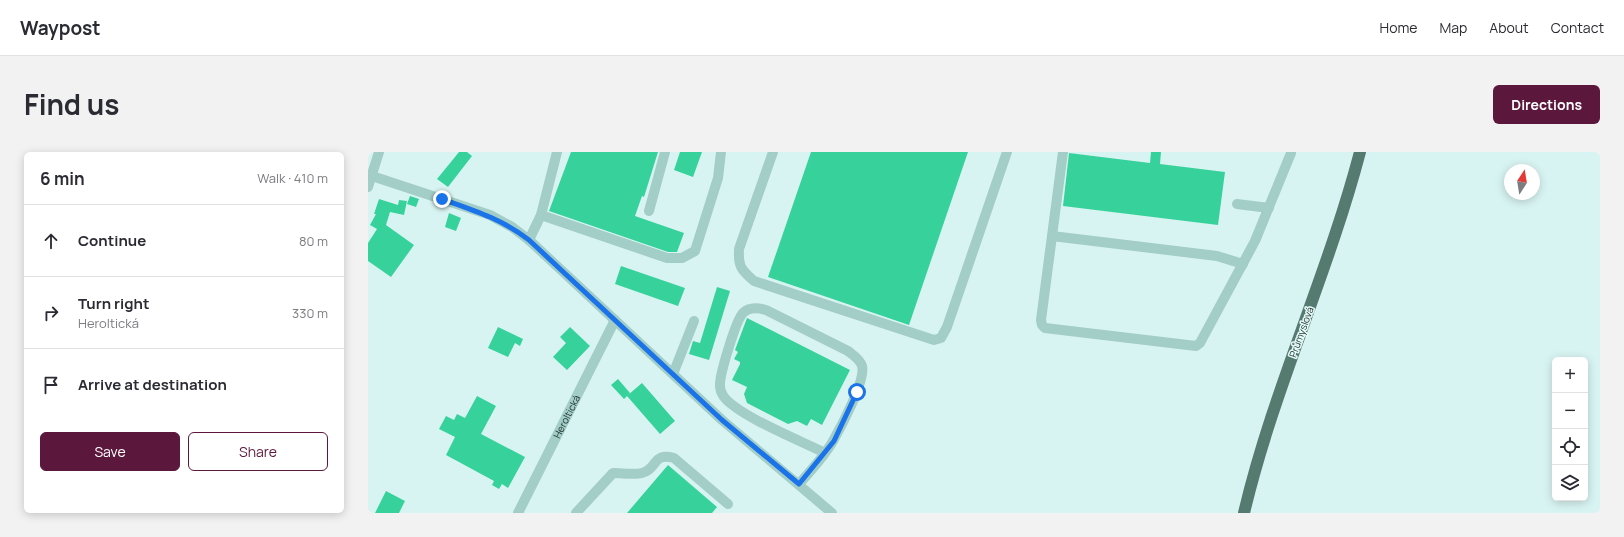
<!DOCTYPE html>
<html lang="en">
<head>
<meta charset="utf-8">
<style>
  :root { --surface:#fff; --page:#f2f2f3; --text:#2b2b33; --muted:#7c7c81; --line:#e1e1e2; --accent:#5c173c }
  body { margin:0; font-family:Manrope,sans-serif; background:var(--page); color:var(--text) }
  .controls { position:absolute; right:12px; bottom:12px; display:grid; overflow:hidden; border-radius:6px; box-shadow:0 2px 10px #0003 }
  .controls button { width:36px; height:36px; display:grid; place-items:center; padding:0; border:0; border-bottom:1px solid var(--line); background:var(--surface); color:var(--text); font:20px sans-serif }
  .compass { position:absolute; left:1136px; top:12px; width:36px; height:36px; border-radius:50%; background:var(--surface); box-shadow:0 2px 10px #0003; rotate:12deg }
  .stop { position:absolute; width:12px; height:12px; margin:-9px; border:3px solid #1a73e8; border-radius:50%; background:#fff }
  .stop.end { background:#1a73e8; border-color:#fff; box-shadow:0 1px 4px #0008 }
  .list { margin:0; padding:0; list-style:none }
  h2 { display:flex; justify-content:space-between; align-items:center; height:52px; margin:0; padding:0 16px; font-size:17px }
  h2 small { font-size:13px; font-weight:400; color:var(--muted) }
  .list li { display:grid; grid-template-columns:26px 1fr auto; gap:12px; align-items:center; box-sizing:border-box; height:72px; padding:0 16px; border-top:1px solid var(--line) }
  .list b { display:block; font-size:15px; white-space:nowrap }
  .list p { margin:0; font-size:13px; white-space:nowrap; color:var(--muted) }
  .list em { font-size:13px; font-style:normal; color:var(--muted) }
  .actions { display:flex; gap:8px; padding:12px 16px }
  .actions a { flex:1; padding:9px 0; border:1px solid var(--accent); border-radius:6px; text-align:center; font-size:14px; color:var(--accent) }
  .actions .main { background:var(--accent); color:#fff }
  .icon { flex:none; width:22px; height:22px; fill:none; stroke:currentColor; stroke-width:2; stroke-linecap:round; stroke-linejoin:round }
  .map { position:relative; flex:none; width:1232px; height:361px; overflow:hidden; border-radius:6px }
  header { display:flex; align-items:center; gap:24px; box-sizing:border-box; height:56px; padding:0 20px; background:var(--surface); border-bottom:1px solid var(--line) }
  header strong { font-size:19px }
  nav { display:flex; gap:22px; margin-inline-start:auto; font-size:14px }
  .intro { display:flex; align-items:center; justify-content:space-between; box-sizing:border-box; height:96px; padding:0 24px }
  h1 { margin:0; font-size:28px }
  .button { padding:10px 18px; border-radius:6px; background:var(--accent); color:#fff; font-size:14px; font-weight:700 }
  main { display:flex; gap:24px; padding:0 24px }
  aside { flex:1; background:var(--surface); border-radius:6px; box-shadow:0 2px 10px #0003 }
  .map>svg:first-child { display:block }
  .building { fill:#37d29b }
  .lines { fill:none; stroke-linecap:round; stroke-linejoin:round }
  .minor { stroke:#a3cdc7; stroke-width:10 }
  .major { stroke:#557b71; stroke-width:12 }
  .route { stroke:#1a73e8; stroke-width:5 }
  .labels { text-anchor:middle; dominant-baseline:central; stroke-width:3; stroke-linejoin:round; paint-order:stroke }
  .street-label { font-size:10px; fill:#263732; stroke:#e5fbfa }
</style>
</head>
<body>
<header>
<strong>Waypost</strong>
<nav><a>Home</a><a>Map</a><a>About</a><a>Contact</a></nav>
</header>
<div class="intro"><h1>Find us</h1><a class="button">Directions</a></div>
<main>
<aside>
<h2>6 min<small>Walk · 410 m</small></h2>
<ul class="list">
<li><svg class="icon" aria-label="ahead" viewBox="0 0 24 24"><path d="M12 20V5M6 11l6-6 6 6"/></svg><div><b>Continue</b></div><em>80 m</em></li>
<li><svg class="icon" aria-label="right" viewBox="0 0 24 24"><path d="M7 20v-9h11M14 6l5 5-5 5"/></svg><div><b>Turn right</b><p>Heroltická</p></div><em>330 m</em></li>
<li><svg class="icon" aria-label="arrive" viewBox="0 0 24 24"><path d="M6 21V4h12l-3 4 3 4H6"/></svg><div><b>Arrive at destination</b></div></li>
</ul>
<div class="actions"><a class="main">Save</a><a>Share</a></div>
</aside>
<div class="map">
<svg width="1232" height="361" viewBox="0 0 1232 361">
  <rect width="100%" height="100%" fill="#d8f4f2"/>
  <g class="building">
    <polygon points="91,0 99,0 104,4 80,35 69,27"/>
    <polygon points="203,0 290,0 276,45 274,44 267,64 316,81 309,100 300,100 181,59"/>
    <polygon points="312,0 334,0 325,25 306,18"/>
    <polygon points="443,0 600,0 541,173 400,125"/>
    <polygon points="783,0 793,0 792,12 857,20 850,73 695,54 701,1 782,11"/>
    <polygon points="42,44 51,47 48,55 39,52"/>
    <polygon points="11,47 30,53 31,48 39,49 36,63 22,60 18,73 46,93 23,125 0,109 0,91 9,77 2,73 8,62 6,62"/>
    <polygon points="81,61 93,66 88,79 77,75"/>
    <polygon points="253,114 317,136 310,154 247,132"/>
    <polygon points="349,135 362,139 341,208 321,202 325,189 332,191"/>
    <polygon points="379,166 482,218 454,273 443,267 439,274 429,269 420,272 379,251 376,242 379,235 364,228 372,212 372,210 366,207 370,200 367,198"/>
    <polygon points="130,175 155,187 152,194 147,191 140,205 120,196"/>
    <polygon points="202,175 222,194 199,218 185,205 198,191 192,185"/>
    <polygon points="250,227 262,241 260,243 274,231 307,269 292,282 259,244 256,247 243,233"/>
    <polygon points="109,244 128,254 113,282 157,305 140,336 134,332 131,337 124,333 126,329 78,303 87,285 71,277 78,264 86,268 89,262 97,266"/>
    <polygon points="300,313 349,355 344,361 259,361"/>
    <polygon points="18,339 37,349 31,361 7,361"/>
  </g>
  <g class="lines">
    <g class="minor">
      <path d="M 405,0 L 371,97 C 370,114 373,118 386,129 L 566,188 L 573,186 L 579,175 L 639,0"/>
      <polyline points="695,0 673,168 674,173 677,176 828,194 832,191 887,89 923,1"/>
      <polyline points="4,24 122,63 144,75 161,88 354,268 464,361"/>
      <polyline points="0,35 11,0"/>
      <polyline points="869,52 901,56"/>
      <polyline points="281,59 297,0"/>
      <polyline points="173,63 299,106 314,106 327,99 350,26 353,0"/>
      <polyline points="684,84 849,104 875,112"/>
      <polyline points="161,88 173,63 189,0"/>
      <polyline points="305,222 326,169"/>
      <path d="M 431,332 C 443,318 456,305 465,289 C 473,275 498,228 494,214 C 492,207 485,203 480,199 L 398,158 C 391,156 381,155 375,161 C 368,168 351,224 352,234 C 352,237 354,242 356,245 C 371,264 433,289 457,301"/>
      <path id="s1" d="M 150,361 L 247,168"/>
      <path d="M 208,361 L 245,321 C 254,321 266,323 274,321 C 290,317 284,300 306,306 L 360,352"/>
    </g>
    <path class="major" d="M 876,361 C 905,238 960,122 992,0"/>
  </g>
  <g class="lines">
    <path class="route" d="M 74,47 C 105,58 134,67 161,88 L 354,268 L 431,332 L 466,289 L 489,240"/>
  </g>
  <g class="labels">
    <g class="street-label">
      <text transform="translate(933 180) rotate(-70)">Průmyslová</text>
      <text stroke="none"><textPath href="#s1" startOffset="108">Heroltická</textPath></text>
    </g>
  </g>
</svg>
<div class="controls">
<button>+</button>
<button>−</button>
<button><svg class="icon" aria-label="locate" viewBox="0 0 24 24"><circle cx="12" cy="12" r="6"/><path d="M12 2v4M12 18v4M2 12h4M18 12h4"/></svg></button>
<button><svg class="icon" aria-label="layers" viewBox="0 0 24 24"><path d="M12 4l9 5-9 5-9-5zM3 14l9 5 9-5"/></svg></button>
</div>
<svg class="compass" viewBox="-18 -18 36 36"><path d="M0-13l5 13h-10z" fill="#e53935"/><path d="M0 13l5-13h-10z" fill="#7c7c81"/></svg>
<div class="stop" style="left:489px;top:240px"></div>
<div class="stop end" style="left:74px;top:47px"></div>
</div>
</main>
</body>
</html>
